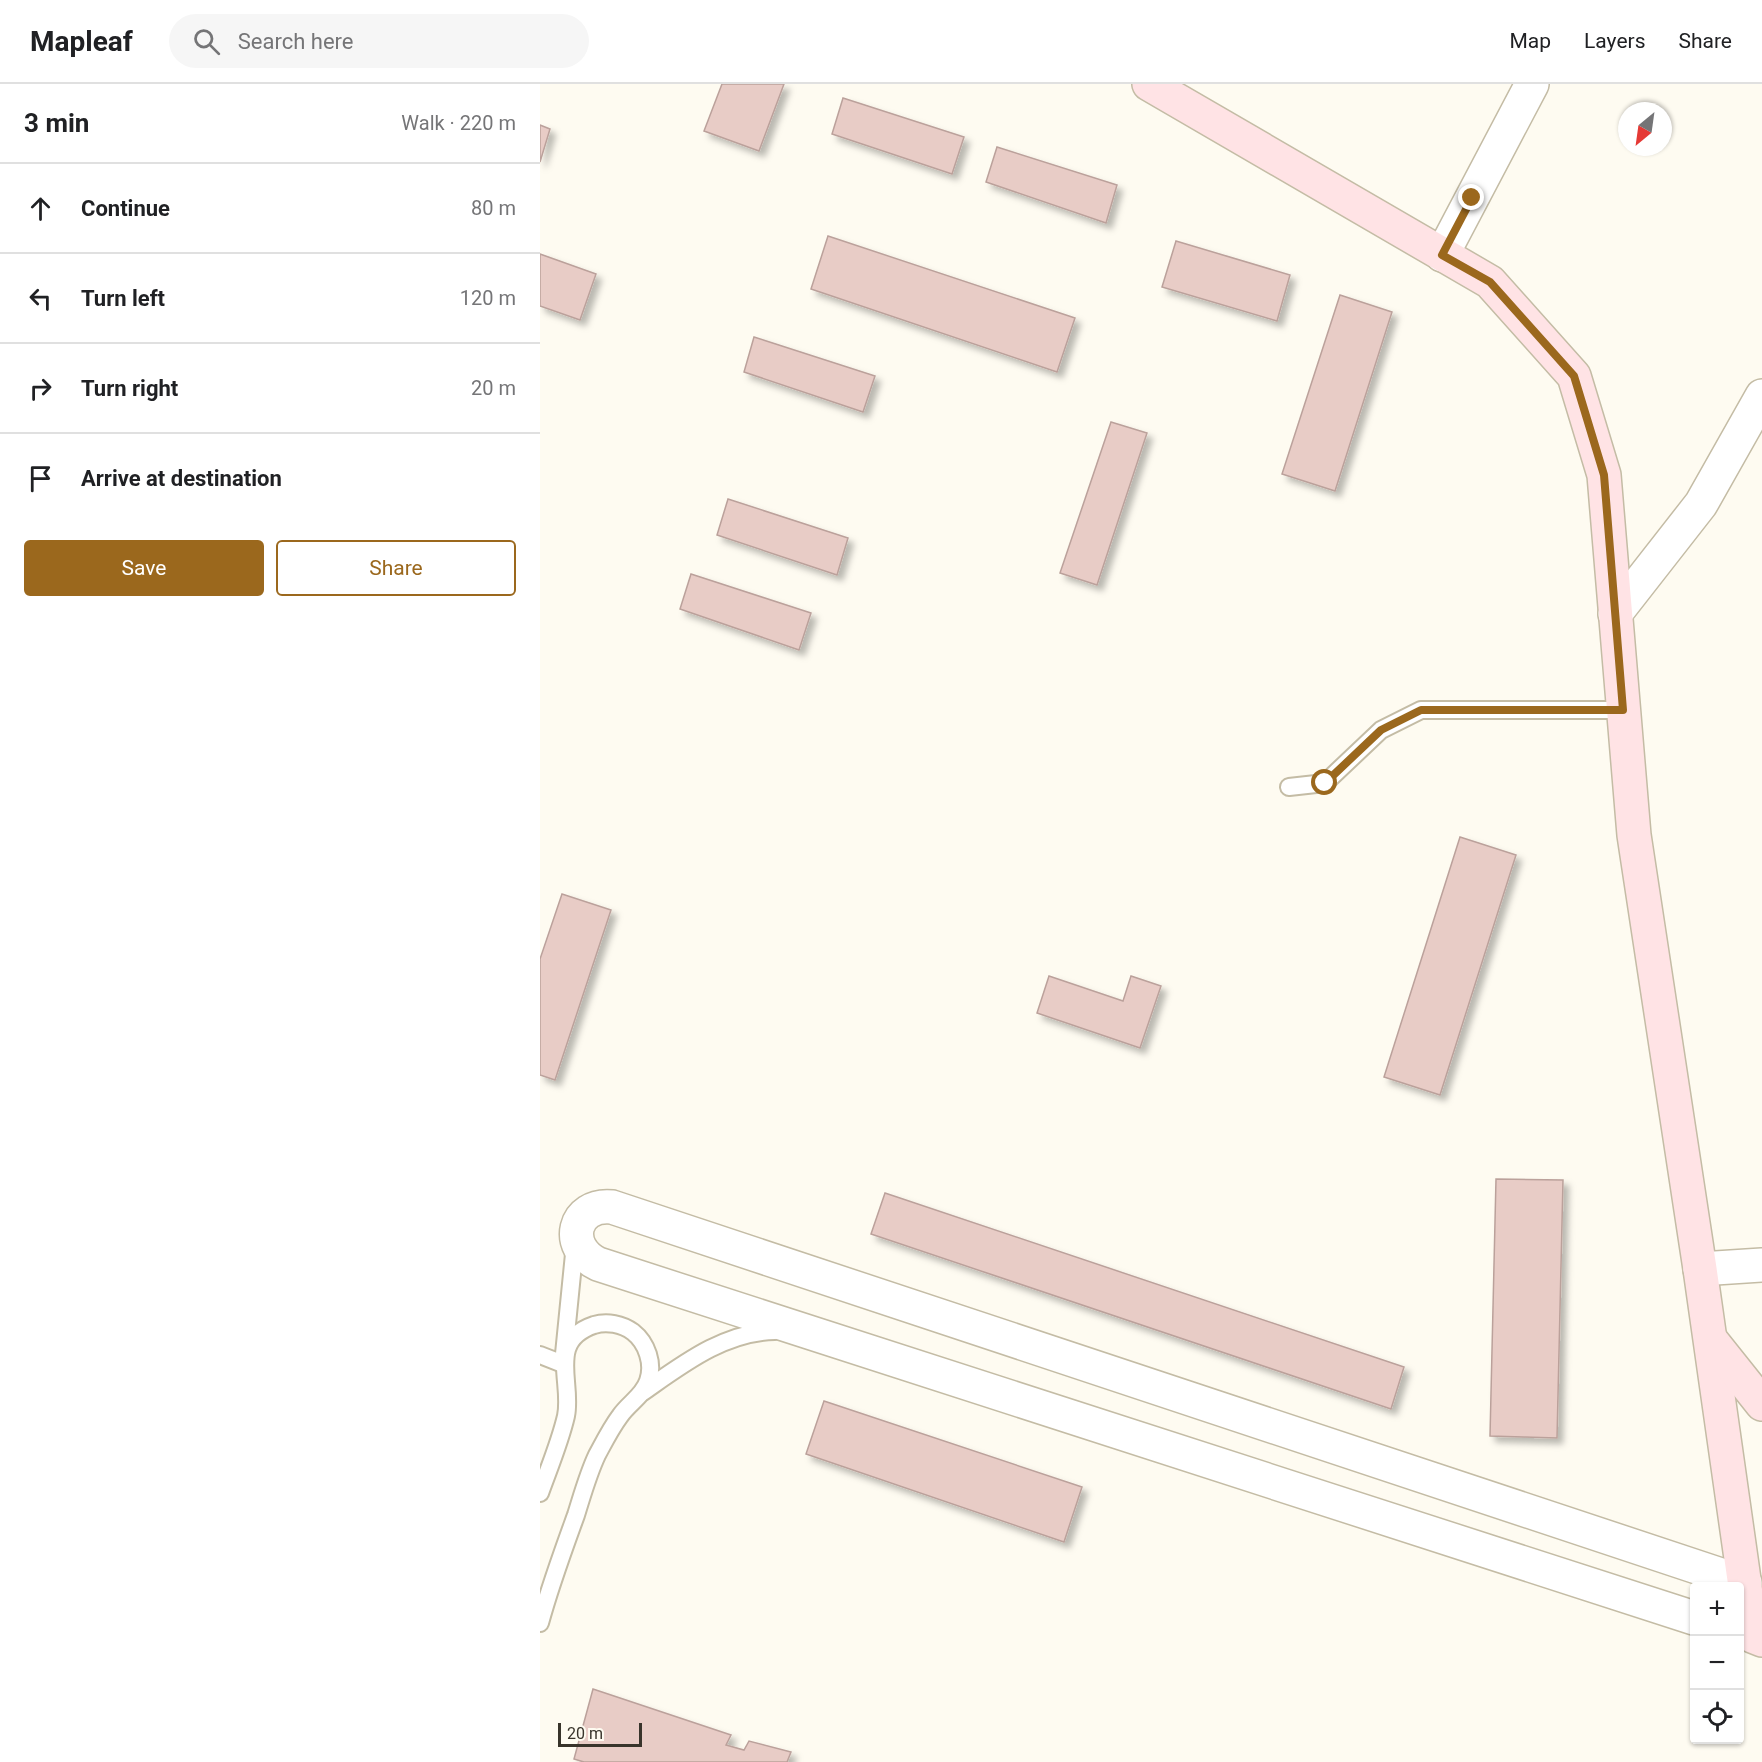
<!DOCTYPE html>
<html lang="en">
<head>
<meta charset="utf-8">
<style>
  :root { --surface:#fff; --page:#f6f6f6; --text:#202124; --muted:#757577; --line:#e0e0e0; --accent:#9b681d }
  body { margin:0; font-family:Roboto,sans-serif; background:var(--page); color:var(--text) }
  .controls { position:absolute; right:18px; bottom:18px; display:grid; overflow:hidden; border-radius:6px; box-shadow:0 2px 4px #0004 }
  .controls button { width:54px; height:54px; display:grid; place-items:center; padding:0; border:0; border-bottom:2px solid var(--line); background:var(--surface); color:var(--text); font:30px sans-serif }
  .compass { position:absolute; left:1078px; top:18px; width:54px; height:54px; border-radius:50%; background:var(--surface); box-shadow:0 2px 4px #0004; rotate:209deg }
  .scale { position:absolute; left:18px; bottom:15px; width:84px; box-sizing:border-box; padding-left:6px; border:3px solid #38342b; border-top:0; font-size:16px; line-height:21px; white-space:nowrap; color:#38342b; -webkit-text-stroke:4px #fefbf1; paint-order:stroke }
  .stop { position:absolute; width:18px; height:18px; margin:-14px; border:4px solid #9b681d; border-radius:50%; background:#fff }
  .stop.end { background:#9b681d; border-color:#fff; box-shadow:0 2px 6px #0008 }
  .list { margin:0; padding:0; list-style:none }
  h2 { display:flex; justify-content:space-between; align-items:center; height:78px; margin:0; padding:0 24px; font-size:26px }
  h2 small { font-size:20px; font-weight:400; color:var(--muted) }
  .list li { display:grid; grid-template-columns:39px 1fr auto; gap:18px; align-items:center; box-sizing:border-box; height:90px; padding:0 24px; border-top:2px solid var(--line) }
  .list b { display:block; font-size:22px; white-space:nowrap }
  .list em { font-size:20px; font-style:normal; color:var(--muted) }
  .actions { display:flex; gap:12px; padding:18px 24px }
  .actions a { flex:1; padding:14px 0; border:2px solid var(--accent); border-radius:6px; text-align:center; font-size:21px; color:var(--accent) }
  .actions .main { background:var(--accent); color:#fff }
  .icon { flex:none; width:33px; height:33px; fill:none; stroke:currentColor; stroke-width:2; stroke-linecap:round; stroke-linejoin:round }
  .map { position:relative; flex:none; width:1222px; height:1678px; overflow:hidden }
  header { display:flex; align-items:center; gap:36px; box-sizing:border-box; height:84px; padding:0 30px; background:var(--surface); border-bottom:2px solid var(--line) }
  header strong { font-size:28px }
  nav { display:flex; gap:33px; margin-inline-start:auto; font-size:21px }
  .search { width:420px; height:54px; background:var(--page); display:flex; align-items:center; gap:15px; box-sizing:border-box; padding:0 21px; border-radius:33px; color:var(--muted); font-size:22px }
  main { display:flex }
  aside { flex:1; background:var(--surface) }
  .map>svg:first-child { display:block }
  .building { fill:#e8ccc6; stroke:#bba19b; stroke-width:1.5; filter:url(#shadow) }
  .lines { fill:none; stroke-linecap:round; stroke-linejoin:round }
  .lane-casing { stroke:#c4bca5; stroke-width:20 }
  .street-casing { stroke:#c4bca5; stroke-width:36 }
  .secondary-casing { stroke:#c4bca5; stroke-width:36 }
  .lane { stroke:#fff; stroke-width:16 }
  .street { stroke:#fff; stroke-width:33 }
  .secondary { stroke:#ffe3e5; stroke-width:33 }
  .route { stroke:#9b681d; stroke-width:8 }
</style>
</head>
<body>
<header>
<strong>Mapleaf</strong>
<div class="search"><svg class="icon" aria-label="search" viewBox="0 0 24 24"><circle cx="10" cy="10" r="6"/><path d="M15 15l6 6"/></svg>Search here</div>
<nav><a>Map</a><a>Layers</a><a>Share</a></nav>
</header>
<main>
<aside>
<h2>3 min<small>Walk · 220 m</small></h2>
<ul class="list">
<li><svg class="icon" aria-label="ahead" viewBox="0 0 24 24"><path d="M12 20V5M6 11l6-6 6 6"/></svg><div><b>Continue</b></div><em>80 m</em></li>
<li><svg class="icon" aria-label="left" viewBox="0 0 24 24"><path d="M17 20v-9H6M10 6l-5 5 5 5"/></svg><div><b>Turn left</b></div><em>120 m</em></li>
<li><svg class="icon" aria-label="right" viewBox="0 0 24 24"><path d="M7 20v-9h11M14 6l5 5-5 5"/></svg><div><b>Turn right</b></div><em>20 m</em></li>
<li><svg class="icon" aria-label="arrive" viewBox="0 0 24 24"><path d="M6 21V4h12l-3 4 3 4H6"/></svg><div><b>Arrive at destination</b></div></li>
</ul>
<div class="actions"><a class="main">Save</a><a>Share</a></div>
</aside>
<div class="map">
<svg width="1222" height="1678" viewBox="0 0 1222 1678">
  <defs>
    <filter id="shadow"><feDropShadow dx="5.5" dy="5.5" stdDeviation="3" flood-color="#0004"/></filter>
  </defs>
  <rect width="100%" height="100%" fill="#fefbf1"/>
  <g class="building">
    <polygon points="182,0 244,0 219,67 164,47"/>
    <polygon points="303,14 424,53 412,90 292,50"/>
    <polygon points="0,41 10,45 0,78"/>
    <polygon points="457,63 577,101 566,139 446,98"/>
    <polygon points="288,152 535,234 517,288 271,205"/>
    <polygon points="636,157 750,191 737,237 622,203"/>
    <polygon points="0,170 56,190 40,236 0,222"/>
    <polygon points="800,211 852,228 795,407 742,390"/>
    <polygon points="214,253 335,292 323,328 204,288"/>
    <polygon points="571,338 607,349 557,501 520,489"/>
    <polygon points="188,415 308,454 297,491 177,451"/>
    <polygon points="151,490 271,529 259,566 140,525"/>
    <polygon points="920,753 976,771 900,1011 844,993"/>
    <polygon points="22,810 71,826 15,996 0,991 0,875"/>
    <polygon points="509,892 583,917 591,892 621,902 600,964 497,929"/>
    <polygon points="956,1095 1023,1096 1017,1354 950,1352"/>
    <polygon points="345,1109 864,1283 851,1325 331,1150"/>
    <polygon points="284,1317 542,1403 524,1458 266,1370"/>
    <polygon points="53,1605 191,1651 186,1661 204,1666 209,1657 251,1668 247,1678 44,1678 34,1675"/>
  </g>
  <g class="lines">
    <g class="lane-casing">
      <g id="lane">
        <polyline points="749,703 785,699 841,646 881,626 1083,626"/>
        <polyline points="0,1271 23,1280 35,1160"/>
        <path d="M 103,1308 C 143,1280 184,1248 235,1247"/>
        <path d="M 0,1409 C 9,1384 20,1358 26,1332 C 33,1298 7,1257 54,1241 C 67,1237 82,1240 93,1248 C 107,1259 114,1280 108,1297 C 103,1312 89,1319 80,1332 C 71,1344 64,1358 57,1371 C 48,1390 42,1412 36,1431 C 23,1467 10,1502 0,1539"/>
      </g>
    </g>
    <g class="street-casing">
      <g id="street">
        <polyline points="902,171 992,0"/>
        <polyline points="1075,530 1161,420 1222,312"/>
        <polyline points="1160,1185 1222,1181"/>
        <path d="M 1154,1534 L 58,1180 C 23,1163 33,1119 72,1123 L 1205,1499"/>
      </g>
    </g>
    <g class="secondary-casing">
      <g id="secondary">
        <polyline points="609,0 950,198 1034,292 1064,391 1094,751 1160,1185 1212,1552 1222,1556"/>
        <polyline points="1171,1256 1222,1320"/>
      </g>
    </g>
    <use href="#lane" class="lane"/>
    <use href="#street" class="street"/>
    <use href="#secondary" class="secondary"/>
  </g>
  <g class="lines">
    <polyline class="route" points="785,699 841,646 881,626 1083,626 1064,391 1034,292 950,198 902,171 932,114"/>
  </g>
</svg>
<div class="controls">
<button>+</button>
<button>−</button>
<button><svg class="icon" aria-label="locate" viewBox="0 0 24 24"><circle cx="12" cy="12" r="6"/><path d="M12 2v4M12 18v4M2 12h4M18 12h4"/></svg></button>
</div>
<svg class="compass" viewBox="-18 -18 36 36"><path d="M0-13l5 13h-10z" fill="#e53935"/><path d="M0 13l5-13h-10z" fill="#757577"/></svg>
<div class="scale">20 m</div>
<div class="stop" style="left:785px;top:699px"></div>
<div class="stop end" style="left:932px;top:114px"></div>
</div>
</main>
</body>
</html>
